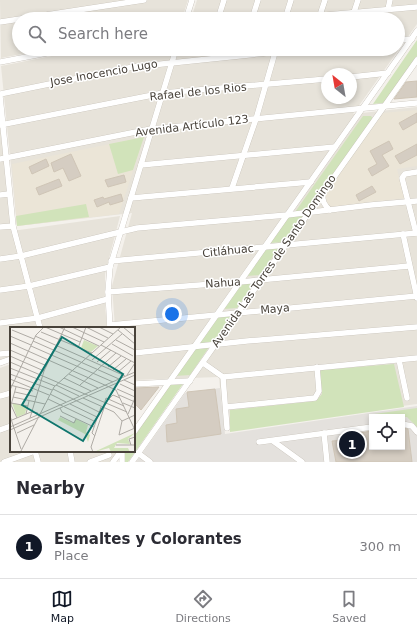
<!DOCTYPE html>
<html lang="en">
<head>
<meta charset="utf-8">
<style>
  :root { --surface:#fff; --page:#f7f7f7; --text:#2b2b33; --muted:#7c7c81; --line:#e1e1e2; --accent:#111827 }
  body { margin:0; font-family:"DejaVu Sans",sans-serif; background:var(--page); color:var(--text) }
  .controls { position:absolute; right:12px; bottom:12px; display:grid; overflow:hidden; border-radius:0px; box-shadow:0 2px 6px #0003 }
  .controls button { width:36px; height:36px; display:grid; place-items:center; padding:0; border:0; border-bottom:1px solid var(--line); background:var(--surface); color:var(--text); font:20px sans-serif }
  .compass { position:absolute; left:321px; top:68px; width:36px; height:36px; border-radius:50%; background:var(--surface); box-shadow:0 2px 6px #0003; rotate:329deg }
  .you { position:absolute; left:172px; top:314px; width:14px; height:14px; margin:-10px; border:3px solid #fff; border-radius:50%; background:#1a73e8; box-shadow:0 0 0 6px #1a73e833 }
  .badge { display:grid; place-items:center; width:26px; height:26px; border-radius:50%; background:var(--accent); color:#fff; font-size:13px; font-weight:700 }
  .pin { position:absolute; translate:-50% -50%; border:2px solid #fff; box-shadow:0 1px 4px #0006 }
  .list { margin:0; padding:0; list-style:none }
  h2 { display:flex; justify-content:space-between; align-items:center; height:52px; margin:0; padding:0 16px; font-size:17px }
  h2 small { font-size:13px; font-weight:400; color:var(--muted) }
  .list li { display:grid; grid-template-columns:26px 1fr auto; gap:12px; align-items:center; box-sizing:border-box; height:64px; padding:0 16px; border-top:1px solid var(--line) }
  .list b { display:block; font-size:15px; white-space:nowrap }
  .list p { margin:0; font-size:13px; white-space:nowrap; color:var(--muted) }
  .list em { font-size:13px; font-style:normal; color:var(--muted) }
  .icon { flex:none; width:22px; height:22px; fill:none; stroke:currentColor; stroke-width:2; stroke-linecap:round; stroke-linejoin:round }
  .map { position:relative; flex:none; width:417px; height:462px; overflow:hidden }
  .search { position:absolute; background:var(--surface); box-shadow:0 2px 6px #0003; left:12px; right:12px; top:12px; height:44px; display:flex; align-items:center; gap:10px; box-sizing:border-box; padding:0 14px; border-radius:22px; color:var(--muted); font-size:15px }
  .sheet { height:116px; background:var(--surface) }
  nav { display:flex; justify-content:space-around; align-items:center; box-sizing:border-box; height:56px; border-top:1px solid var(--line); background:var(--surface); font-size:11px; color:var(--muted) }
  nav a { display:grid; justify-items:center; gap:2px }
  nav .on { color:var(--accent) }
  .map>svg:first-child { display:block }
  .residential { fill:#e7e3da; fill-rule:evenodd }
  .industrial { fill:#e4e1dd; fill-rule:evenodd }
  .education { fill:#ebe5d7 }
  .green { fill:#d1e3ba }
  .building { fill:#d5cdc2; stroke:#cfc5b6 }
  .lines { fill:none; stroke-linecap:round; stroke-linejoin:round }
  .minor-casing { stroke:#bfb9af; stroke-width:6 }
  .minor { stroke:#fff; stroke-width:5.5 }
  .labels { text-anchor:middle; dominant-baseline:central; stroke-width:3; stroke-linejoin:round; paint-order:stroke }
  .street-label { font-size:11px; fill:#48423a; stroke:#fff }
  .inset-road { fill:none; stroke:#afaba5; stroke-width:1 }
  .view { fill:#0f766e; fill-opacity:0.15; stroke:#0f766e; stroke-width:2 }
  .inset-edge { fill:none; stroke:#48423a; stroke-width:2 }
</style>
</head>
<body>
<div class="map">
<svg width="417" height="462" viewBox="0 0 417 462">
  <rect width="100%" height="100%" fill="#f4f1ec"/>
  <g class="residential">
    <polygon points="0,0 188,0 182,19 19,19 19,49 48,49 1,58"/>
    <path d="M 197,0 L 417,0 L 417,24 L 353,114 L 417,107 L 417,404 L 224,430 L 219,377 L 134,380 L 134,328 L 115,328 L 112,286 L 132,213 L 17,226 L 1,66 L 87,49 L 398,49 L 398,19 L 191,19 ZM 327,74 L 351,74 L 351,98 L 327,98 Z"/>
    <polygon points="0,125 12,231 120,216 105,274 105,304 107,328 11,328 11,357 0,361"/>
    <polygon points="11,364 11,451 116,451 116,462 0,462 0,368"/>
  </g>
  <path class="industrial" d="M 220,388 L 225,434 L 417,406 L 417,462 L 136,462 L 185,393 ZM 372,417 L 402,417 L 402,447 L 372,447 Z"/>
  <g class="education">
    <polygon points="417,110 417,166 397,169 405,198 330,207 324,201 324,195 382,113"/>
    <polygon points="144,137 119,214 17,226 12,164"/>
  </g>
  <g class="green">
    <polygon points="417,40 417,56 384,103 373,104"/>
    <polygon points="363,116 371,116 373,119 308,211 295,212"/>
    <polygon points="144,137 133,170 118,174 109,144"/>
    <polygon points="86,204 89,217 17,226 16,216"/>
    <polygon points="303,215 284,242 270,243 288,217"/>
    <polygon points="279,248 260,275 247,276 266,249"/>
    <polygon points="255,282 237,308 224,309 241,284"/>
    <polygon points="234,313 214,341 199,344 219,315"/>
    <polygon points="209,347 190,375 175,376 195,349"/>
    <polygon points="394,364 404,407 230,432 230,410 316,401 322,394 320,372 321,370"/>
    <polygon points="185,381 128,462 124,462 124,451 134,451 134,435 171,382"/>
    <polygon points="417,408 417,427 407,417 374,417 374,414"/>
  </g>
  <g class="building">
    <polygon points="417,81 417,97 394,99 406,82"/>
    <polygon points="417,113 417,122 403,130 399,123"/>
    <polygon points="389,141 393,149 382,155 389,166 372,176 368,169 377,164 370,151"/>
    <polygon points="417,144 417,155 400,164 395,156"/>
    <polygon points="71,154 81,176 69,181 63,168 54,172 51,163"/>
    <polygon points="46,159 49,166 32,174 29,167"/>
    <polygon points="124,175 126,182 108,187 105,180"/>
    <polygon points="59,179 62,186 39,195 36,188"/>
    <polygon points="372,186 376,192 359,201 356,195"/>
    <polygon points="121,194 123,201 110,205 109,202 97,207 94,200 103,197 104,199"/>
    <polygon points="159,387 141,410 134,403 134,388"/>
    <polygon points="215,389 221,434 167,442 166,425 177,423 176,409 189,407 187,392"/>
    <polygon points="402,428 408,429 412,462 336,462 332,441 347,440 346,435 372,431 372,447 402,447"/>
  </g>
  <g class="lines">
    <g class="minor-casing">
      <g id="minor">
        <polyline points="388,9 390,0"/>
        <polyline points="354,12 358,0"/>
        <polyline points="320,15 325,0"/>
        <polyline points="186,19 192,0"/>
        <polyline points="218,19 224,0"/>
        <polyline points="252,19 258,0"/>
        <polyline points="281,19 417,7"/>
        <polyline points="285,19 291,0"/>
        <polyline points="0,22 144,0"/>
        <polyline points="398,40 412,39"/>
        <polyline points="0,62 68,49"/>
        <polyline points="351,77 388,73"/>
        <polyline points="0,94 133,67 305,49"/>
        <polyline points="0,96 13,226 40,328"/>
        <polyline points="0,125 163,93 327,79"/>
        <polyline points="0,159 151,129 417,103"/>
        <polyline points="141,165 335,147"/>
        <polyline points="232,188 256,119 276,49"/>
        <path d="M 323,193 C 322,201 324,205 330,210"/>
        <polyline points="0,195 9,194"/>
        <polyline points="131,198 311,182"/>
        <polyline points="0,227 13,226"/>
        <polyline points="416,233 402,178 405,174 417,172"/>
        <polyline points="403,234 417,298"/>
        <polyline points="0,259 21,256 137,228 287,215 371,205 417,201"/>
        <polyline points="111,261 417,233"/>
        <polyline points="0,290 29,286 110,267"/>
        <polyline points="108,292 239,282 409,266"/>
        <polyline points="0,323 38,318 108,299"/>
        <polyline points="110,325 417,296"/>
        <polyline points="110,328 108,292 110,267 176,49"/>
        <polyline points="134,353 247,341 417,327"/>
        <polyline points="0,354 11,353"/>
        <polyline points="399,360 407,398"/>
        <polyline points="0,363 11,359"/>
        <polyline points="203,363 223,377 417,358"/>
        <polyline points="223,377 227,428"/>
        <polyline points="134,384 190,381"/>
        <polyline points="0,396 11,393"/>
        <polyline points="226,407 315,398 319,391 317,367"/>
        <polyline points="402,424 412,426 417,432"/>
        <polyline points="0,430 11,426"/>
        <polyline points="134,432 417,31"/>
        <polyline points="324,433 327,462"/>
        <polyline points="273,441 302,462"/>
        <polyline points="259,442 372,427"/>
        <polyline points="35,451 38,462"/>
        <polyline points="70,451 72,462"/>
        <polyline points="122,451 122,462"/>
        <polyline points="138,453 150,462"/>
        <polyline points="4,462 35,451"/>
        <polyline points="90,462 109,455"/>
        <polyline points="113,462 121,451"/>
        <polyline points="132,462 417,60"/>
      </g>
    </g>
    <use href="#minor" class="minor"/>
  </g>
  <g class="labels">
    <g class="street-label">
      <text transform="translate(104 73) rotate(-10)">Jose Inocencio Lugo</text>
      <text transform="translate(198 92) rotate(-6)">Rafael de los Rios</text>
      <text transform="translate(192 126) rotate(-7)">Avenida Artículo 123</text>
      <text transform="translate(228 251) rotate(-6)">Citláhuac</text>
      <text transform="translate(274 261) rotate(-55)">Avenida Las Torres de Santo Domingo</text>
      <text transform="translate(223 283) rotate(-4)">Nahua</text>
      <text transform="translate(275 309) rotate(-5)">Maya</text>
    </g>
  </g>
  <g transform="translate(10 327)">
    <rect width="125" height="125" fill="#f4f1ec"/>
    <path d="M 74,13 L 88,19 L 81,25 L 71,21 ZM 2,76 L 17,79 L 15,87 L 7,90 ZM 50,90 L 63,96 L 66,92 L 78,98 L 76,105 L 80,108 L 78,115 L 75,107 L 48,93 ZM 125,106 L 118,112 L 120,117 L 107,116 L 104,121 L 118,121 L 120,125 L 101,125 L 99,121 L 84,125 Z" fill="#d1e3ba"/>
    <path class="inset-road" d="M 35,0 L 70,15M 49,0 L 89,19M 62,0 L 94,15M 76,0 L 98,11M 89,0 L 103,7M 113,0 L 125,10M 2,3 L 24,12M 108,3 L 125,17M 31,5 L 82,26M 0,9 L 21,18M 25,9 L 115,49M 106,13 L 125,23M 23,14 L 109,52M 0,16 L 106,63M 102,17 L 123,29M 91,18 L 125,36M 21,19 L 103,55M 68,21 L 76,0M 0,23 L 37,39M 0,29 L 34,44M 82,33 L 112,7M 0,35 L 117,85M 87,35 L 101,23M 98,40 L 111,29M 0,41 L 45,59M 103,43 L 116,32M 108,45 L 121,34M 0,47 L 42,63M 59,47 L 88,61M 117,48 L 125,36M 54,51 L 81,64M 0,52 L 39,68M 114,53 L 125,58M 110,57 L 125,64M 0,58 L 23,64M 46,58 L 69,69M 70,58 L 106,26M 6,60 L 1,78 L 7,91M 43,62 L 89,85M 107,62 L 125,70M 0,63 L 26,8 L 34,0M 106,63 L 124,101M 5,65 L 27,70M 40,67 L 56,75M 109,68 L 125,75M 3,70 L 35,77M 73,71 L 104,85 L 112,94M 38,72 L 86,95M 99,72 L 103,68 L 110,71M 1,76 L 18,79M 113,76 L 125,81M 60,77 L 87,90M 50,81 L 52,85 L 84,100M 93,81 L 96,71 L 114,79M 16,87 L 19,74M 118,87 L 125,71M 0,89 L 11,122M 50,89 L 64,96 L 66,92M 20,91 L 34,44 L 55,0M 2,93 L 21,85 L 28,86M 112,94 L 109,108 L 125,101M 112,94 L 125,88M 0,100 L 125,45M 0,103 L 125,48M 7,106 L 24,98M 85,109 L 82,106 L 91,80M 106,118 L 125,118M 121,118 L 119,112 L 125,110M 11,124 L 44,60 L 111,0M 83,125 L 81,120 L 94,81"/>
    <path class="view" d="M 52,10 L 113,47 L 73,114 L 12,78 Z"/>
    <rect width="125" height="125" class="inset-edge"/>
  </g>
</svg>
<div class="controls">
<button><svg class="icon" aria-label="locate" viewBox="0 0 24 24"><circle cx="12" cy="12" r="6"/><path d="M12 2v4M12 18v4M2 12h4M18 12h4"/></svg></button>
</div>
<svg class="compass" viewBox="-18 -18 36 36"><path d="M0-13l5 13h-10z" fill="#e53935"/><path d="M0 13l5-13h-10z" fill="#7c7c81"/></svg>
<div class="you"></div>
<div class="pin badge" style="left:352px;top:444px">1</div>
<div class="search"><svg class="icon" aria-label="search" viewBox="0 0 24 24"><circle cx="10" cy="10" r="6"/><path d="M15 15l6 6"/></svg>Search here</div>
</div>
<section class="sheet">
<h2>Nearby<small></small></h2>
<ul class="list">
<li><span class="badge">1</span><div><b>Esmaltes y Colorantes</b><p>Place</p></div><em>300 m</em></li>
</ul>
</section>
<nav>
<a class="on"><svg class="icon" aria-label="map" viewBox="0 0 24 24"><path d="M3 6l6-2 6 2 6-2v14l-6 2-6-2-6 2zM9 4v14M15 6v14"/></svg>Map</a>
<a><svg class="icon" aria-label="directions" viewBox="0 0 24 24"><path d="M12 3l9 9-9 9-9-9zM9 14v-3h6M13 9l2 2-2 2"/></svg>Directions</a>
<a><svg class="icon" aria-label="saved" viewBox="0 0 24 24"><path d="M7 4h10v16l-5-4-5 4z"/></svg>Saved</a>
</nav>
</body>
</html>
